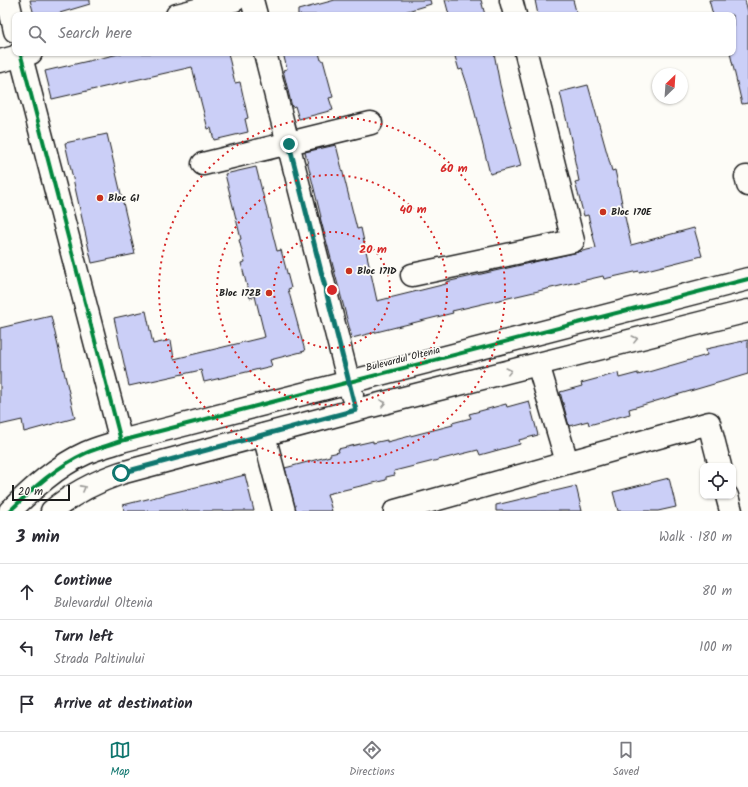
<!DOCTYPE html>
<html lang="en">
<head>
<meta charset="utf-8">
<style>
  :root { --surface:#fff; --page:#f2f2f3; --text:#2b2b33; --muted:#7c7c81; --line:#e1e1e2; --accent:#0f766e }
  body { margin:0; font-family:Kalam,sans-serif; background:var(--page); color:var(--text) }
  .controls { position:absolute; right:12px; bottom:12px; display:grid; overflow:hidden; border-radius:8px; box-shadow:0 1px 3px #0004 }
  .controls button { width:36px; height:36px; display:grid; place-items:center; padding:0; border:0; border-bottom:1px solid var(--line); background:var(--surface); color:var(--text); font:20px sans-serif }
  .compass { position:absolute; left:652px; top:68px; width:36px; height:36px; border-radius:50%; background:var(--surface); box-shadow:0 1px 3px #0004; rotate:25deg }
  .scale { position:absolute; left:12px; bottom:10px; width:58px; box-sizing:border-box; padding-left:4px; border:2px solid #1c1c1c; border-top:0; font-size:11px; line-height:14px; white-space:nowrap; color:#1c1c1c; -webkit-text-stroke:3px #fdfcf7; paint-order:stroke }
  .stop { position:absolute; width:12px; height:12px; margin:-9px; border:3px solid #0f766e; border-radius:50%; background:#fff }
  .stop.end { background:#0f766e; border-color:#fff; box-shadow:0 1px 4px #0008 }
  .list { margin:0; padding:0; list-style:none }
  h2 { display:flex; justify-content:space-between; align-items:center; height:52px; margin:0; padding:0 16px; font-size:17px }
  h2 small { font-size:13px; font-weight:400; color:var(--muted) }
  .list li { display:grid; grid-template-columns:26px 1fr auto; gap:12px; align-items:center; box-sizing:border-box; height:56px; padding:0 16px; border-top:1px solid var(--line) }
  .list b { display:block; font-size:15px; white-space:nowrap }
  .list p { margin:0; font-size:13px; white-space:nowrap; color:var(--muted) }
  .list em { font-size:13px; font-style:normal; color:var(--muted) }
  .icon { flex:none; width:22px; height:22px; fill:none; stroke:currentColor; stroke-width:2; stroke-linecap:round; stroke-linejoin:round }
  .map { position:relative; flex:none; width:748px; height:511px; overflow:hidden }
  .search { position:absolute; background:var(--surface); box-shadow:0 1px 3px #0004; left:12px; right:12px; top:12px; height:44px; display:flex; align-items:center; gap:10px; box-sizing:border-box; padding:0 14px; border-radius:8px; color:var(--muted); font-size:15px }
  .sheet { height:220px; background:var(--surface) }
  nav { display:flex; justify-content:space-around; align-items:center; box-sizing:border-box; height:56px; border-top:1px solid var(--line); background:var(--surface); font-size:11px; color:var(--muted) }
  nav a { display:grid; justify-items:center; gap:2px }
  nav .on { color:var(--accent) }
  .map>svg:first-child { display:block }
  .building { fill:#cbcff7; stroke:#1c1c1c }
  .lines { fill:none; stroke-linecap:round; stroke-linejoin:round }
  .minor-casing { stroke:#1c1c1c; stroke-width:25 }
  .minor { stroke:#fdfcf7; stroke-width:22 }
  .cycleway-casing { stroke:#fdfcf7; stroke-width:6 }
  .cycleway { stroke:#00873e; stroke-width:4 }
  .oneway { stroke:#989794 }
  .route { stroke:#0f766e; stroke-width:5 }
  .ring { fill:none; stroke:#d62828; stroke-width:2; stroke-dasharray:2 4 }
  .poi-dot { fill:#c8321e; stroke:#fdfcf7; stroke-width:1.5 }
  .labels { text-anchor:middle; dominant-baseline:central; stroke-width:3.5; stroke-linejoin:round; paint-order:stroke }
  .poi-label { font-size:10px; font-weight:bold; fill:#1c1c1c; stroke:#fdfcf7; text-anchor:start }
  .street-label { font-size:10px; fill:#1c1c1c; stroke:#fdfcf7 }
  .centre { fill:#d62828; stroke:#fdfcf7; stroke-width:2 }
  .ring-label { font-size:12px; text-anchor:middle; font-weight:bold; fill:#d62828; stroke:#fdfcf7; stroke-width:3.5; stroke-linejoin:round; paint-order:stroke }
</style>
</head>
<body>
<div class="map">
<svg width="748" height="511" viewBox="0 0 748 511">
  <rect width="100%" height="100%" fill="#fdfcf7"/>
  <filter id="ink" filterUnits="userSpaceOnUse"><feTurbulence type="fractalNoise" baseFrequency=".025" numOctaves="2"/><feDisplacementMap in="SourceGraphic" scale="8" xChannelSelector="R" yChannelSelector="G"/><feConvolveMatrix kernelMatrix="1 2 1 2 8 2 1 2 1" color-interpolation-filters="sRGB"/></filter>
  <g filter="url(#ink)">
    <g class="building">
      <polygon points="30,0 90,0 90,4 53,15 34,15"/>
      <polygon points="335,0 430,0 431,4 394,15 298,15 298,10"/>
      <polygon points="445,0 481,0 485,15 449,15"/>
      <polygon points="535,0 573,0 577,15 538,15"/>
      <polygon points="709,0 745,0 748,12 748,103 742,104 730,53 733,53 733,15 713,15"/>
      <polygon points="123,53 228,53 235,83 240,82 248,118 245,119 248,132 214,140 211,128 208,129 192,67 52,99 45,71"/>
      <polygon points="283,53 319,53 321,60 323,60 333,97 329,98 333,110 299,119 295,106 292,107 283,70 287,69"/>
      <polygon points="454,53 494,53 500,85 521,166 490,174 470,93 462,69 459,70"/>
      <polygon points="588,85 612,171 615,170 631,245 694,228 702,256 639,272 639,271 604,279 603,276 452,311 453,313 352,338 320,217 321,217 305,152 336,145 357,229 361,228 377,301 446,284 446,282 596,248 588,215 584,216 575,182 579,181 574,157 575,157 560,92"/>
      <polygon points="107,134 135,254 92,263 65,143"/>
      <polygon points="256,167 277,251 281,250 291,288 288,289 305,351 270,360 272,366 204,382 201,370 129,386 114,318 146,311 153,344 171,340 174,359 265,337 255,296 250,298 241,263 245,262 239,240 241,239 225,174"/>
      <polygon points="51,316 75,418 24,432 22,420 0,425 0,328"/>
      <polygon points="748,340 748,374 629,409 630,414 589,425 588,421 569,426 560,392 582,386 581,383 618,373 619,378 638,373 638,375 707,355 706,349"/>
      <polygon points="529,401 538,435 519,440 520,444 480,455 478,450 394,471 395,475 386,477 386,480 327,494 332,511 296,511 285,468 330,456 330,454 339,452 338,449 373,441 373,443 387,440 387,442 453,425 452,423 471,418 469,414 506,404 507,407"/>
      <polygon points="245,475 254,511 124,511 123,505"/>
      <polygon points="669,478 676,507 658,511 618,511 613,492"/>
      <polygon points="576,486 582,511 496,511 496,505"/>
    </g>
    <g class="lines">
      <g class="minor-casing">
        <g id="minor">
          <polyline points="8,0 15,31"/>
          <polyline points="252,0 256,15"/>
          <polyline points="511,0 515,15"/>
          <polyline points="177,15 235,0"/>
          <polyline points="20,53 121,441"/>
          <polyline points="265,53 352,395"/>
          <polyline points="0,61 31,53"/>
          <polyline points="203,164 371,123"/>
          <polyline points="748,177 746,177 748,185"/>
          <polyline points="412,275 573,241 526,53"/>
          <polyline points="538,364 567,462"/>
          <polyline points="264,435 284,511"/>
          <polyline points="727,496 731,511"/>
          <path d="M 10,511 C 32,489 57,466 86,453 C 97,448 110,445 121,441 L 748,279"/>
          <path d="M 52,511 C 73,493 95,482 121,473 L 356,410 L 748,311"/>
          <polyline points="395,511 709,423 720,466"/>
        </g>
      </g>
      <use href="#minor" class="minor"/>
      <g class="cycleway-casing">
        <g id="cycleway">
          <polyline points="21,56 121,441"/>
          <path d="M 10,511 C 32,489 57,466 86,453 C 97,448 110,445 121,441 L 748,279"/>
        </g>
      </g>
      <use href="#cycleway" class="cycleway"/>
    </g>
    <defs><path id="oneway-chevron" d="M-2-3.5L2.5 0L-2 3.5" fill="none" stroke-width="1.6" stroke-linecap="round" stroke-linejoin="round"/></defs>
    <g class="oneway">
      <use href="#oneway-chevron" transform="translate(635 339) rotate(-14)"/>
      <use href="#oneway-chevron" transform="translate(509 371) rotate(-14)"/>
      <use href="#oneway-chevron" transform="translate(383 403) rotate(-14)"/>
      <use href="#oneway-chevron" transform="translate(83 488) rotate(-29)"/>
    </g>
  </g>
  <g class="lines" filter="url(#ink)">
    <polyline class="route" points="121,473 356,410 289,144"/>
  </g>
  <g class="ring">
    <circle cx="332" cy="290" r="58"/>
    <circle cx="332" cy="290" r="115"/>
    <circle cx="332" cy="290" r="173"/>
  </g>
  <g class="poi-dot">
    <circle cx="100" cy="198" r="4"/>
    <circle cx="603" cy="212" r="4"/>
    <circle cx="349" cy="271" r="4"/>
    <circle cx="269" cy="293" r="4"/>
  </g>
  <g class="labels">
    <g class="poi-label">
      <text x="108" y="198">Bloc G1</text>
      <text x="611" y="212">Bloc 170E</text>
      <text x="357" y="271">Bloc 171D</text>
      <text x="261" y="293" text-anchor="end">Bloc 172B</text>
    </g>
    <g class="street-label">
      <text transform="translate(403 359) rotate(-14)">Bulevardul Oltenia</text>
    </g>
  </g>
  <circle cx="332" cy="290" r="6" class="centre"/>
  <g class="ring-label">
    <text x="454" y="172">60 m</text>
    <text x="413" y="213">40 m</text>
    <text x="373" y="253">20 m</text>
  </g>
</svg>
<div class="controls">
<button><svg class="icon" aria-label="locate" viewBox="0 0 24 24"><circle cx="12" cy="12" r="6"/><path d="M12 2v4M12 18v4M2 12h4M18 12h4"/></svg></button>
</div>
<svg class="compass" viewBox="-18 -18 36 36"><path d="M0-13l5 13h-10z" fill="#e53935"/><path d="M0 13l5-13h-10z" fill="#7c7c81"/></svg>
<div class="scale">20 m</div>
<div class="stop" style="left:121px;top:473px"></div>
<div class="stop end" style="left:289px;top:144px"></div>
<div class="search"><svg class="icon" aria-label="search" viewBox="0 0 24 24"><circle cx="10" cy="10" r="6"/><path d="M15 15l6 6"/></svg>Search here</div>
</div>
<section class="sheet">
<h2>3 min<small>Walk · 180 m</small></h2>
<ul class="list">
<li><svg class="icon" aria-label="ahead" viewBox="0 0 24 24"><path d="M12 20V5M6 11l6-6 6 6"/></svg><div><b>Continue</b><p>Bulevardul Oltenia</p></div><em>80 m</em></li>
<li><svg class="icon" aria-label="left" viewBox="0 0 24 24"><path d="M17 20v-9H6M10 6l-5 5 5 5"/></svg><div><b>Turn left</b><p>Strada Paltinului</p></div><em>100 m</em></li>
<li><svg class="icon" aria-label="arrive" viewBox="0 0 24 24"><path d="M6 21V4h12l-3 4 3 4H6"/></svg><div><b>Arrive at destination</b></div></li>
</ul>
</section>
<nav>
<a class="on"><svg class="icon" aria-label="map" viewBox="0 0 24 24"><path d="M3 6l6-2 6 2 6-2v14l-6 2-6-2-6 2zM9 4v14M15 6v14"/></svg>Map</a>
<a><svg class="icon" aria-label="directions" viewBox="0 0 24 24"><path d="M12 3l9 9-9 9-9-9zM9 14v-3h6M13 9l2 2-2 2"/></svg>Directions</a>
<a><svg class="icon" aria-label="saved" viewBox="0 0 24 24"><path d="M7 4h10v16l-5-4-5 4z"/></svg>Saved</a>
</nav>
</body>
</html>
